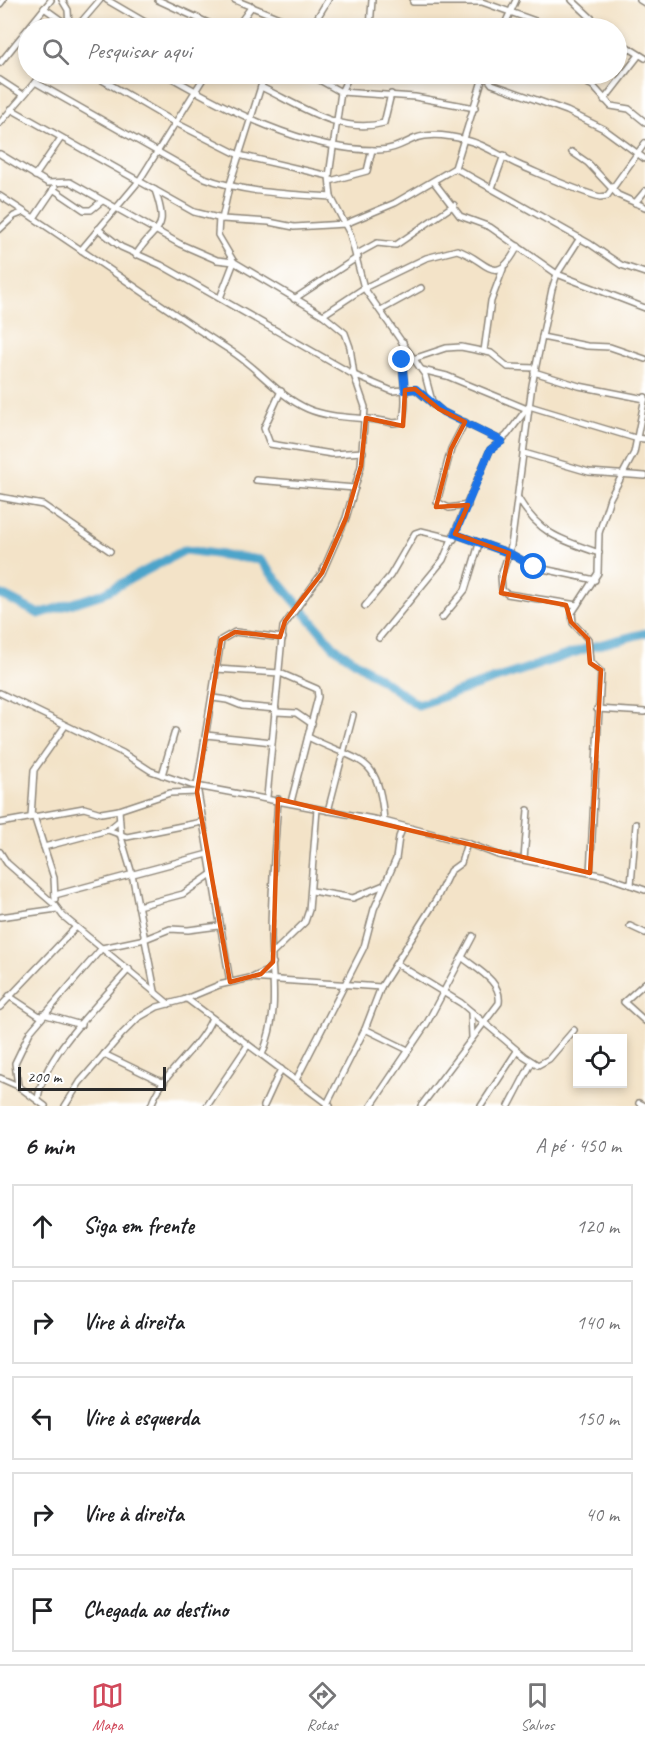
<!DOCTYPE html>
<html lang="pt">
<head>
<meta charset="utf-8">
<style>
  :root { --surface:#fff; --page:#f6f6f6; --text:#202124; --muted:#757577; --line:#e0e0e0; --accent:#d1495b }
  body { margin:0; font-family:Caveat,sans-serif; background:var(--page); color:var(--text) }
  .controls { position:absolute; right:18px; bottom:18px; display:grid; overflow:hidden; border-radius:0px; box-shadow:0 3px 9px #0003 }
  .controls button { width:54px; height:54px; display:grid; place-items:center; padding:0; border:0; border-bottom:2px solid var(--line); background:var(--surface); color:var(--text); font:30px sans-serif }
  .scale { position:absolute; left:18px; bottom:15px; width:148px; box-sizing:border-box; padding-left:6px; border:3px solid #2b2b2b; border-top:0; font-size:16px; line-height:21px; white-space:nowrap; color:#2b2b2b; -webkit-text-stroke:4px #fff; paint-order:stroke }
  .stop { position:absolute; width:18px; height:18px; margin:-14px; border:4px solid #1a73e8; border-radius:50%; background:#fff }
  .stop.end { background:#1a73e8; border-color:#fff; box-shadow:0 2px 6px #0008 }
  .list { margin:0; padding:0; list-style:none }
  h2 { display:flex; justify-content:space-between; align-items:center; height:78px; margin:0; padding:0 24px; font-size:26px }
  h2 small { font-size:20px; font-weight:400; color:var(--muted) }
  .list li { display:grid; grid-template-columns:39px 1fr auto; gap:18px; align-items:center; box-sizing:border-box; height:84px; margin:0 12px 12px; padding:0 12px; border:2px solid var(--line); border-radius:0px }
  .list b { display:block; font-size:22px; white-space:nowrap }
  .list em { font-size:20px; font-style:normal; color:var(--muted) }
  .icon { flex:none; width:33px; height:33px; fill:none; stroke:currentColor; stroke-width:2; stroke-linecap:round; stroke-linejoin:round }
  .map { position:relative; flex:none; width:645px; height:1106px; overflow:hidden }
  .search { position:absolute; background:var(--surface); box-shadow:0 3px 9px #0003; left:18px; right:18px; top:18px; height:66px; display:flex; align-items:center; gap:15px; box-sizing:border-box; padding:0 21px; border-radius:33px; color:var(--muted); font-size:22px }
  .sheet { height:558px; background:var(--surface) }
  nav { display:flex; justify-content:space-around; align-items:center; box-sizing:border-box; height:84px; border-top:2px solid var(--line); background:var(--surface); font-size:16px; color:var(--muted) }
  nav a { display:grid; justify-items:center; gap:3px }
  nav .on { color:var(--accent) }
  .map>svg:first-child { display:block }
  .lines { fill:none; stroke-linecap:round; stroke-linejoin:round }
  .river { stroke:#4da4ca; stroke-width:9 }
  .minor-casing { stroke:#8f877a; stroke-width:8 }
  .minor { stroke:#fff; stroke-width:5 }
  .route { stroke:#1a73e8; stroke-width:8 }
  .marked { fill:none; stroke:#df570e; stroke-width:4.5; stroke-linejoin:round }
</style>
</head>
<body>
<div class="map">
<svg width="645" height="1106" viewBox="0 0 645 1106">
  <rect width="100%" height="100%" fill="#fff"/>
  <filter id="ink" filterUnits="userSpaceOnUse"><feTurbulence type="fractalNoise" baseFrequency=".0167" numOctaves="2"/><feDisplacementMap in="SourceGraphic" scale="12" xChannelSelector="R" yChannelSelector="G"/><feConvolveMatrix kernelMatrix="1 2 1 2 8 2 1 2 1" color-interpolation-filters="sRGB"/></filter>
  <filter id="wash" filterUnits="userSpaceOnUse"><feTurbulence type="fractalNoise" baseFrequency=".008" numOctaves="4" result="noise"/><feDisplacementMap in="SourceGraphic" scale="24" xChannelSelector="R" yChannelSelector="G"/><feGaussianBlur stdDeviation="1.35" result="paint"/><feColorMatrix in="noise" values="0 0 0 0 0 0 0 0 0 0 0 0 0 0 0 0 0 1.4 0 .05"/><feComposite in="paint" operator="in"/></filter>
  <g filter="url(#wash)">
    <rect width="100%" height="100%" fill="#f3e3c8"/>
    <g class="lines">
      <polyline class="river" points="0,594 39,614 102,594 185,550 260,560 334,647 418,705 591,647 645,633"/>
    </g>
  </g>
  <g filter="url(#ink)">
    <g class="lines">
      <g class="minor-casing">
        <g id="minor">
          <polyline points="62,0 68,10 69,26"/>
          <polyline points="107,0 155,28"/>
          <polyline points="158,0 219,28"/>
          <polyline points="235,0 284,20 281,28"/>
          <polyline points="572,0 602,28"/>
          <polyline points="640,0 645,3"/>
          <polyline points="413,2 482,2 555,28"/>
          <polyline points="0,4 3,0"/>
          <polyline points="44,8 69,26"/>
          <polyline points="371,24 399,28"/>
          <polyline points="584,26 590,18"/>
          <polyline points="76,28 100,0"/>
          <polyline points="236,28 252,6"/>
          <polyline points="311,28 328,0"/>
          <polyline points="370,28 372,0"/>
          <polyline points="503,28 516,0"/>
          <polyline points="616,40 645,58"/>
          <polyline points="0,63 51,0"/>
          <polyline points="92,74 174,122 239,155 329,176"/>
          <path d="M 165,74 C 226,109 304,151 378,150 C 393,150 402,144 416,138 C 431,133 451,136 466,140 C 487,145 501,157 519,165 C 545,176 572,189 600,197 L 607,196 L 645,143"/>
          <polyline points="309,74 341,92 415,97 475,108"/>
          <polyline points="350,74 341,92 329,176 331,197 350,234 364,288 425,375 433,405"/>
          <polyline points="479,74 484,74 492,84 567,111 604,129 645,159"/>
          <polyline points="568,74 593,86 611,106 629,109 645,122"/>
          <polyline points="0,80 23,95"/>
          <path d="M 35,82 L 202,177 C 244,193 287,194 331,197"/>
          <path d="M 261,87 C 299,105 340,135 384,123 L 391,94"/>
          <polyline points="604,100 639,55"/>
          <polyline points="11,109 194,212 222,219 269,222 294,227 345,224 395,203 455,168 484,74"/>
          <polyline points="0,123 42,74"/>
          <polyline points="572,152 588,163 618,195 645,207"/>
          <polyline points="0,154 48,183 70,182 180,244 217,260 234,262 323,315 345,333 350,347 354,375 365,407 361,466 346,518 322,573 283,627 267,797"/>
          <polyline points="455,168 590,244 621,265 645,273"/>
          <polyline points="35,176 61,138"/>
          <polyline points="330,181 367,171 372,150"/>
          <polyline points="434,182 460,216 490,227 557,274 645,308"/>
          <polyline points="492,188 504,155"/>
          <polyline points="53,189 84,210 91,210 102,201"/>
          <path d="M 0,196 C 78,246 153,301 231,351 C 258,368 278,396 308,409 C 334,420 365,416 393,423 L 402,422 C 410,397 399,368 403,342"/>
          <polyline points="635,203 645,191"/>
          <polyline points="34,218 55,187"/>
          <polyline points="219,218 218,235 234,262 220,298"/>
          <polyline points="222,219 229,187 265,74"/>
          <polyline points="0,229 14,216 24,212"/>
          <polyline points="98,229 121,247 161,265 354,375 392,391 415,389 443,412 502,441"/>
          <polyline points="81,250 139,181 206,74"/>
          <polyline points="357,254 377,243 396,245 454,205"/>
          <path d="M 136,255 C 156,222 170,234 155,190"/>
          <polyline points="294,299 358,257"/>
          <polyline points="381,310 421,288"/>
          <path d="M 323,315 L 364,288 L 426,258 L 457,250 C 487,259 495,291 518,246"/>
          <polyline points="542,337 587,346 610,347 645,359"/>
          <polyline points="484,351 491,301 503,269"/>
          <polyline points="413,359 446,348 461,347 491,353 508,367 535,368"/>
          <polyline points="422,370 447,376 527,409"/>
          <polyline points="534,372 579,386 645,399"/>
          <polyline points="281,391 264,428 270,444 332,454 363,452"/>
          <polyline points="465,422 451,449 437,502 449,508 468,505"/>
          <polyline points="524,453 589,472 645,476"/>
          <polyline points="256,480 355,488"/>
          <polyline points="0,497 43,505 110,551"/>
          <path d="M 518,498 C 539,534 561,540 599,553"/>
          <polyline points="455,534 509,553 534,567 595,580"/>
          <polyline points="577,605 507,594 502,590 501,576 511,546 532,385 552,289 557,274 580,238"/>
          <polyline points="365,606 390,576 415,533 421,531 454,539"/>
          <polyline points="442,618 465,590 479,544"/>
          <polyline points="379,638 443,560 490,450 507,435 529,406 635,438 645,439"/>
          <polyline points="216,669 280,673 317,689 318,697 291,802"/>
          <polyline points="0,693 123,753 151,771 191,785 384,821 467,843 498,855 605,876 645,890"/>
          <polyline points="213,698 227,700 242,706 276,709"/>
          <polyline points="597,709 645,712"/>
          <polyline points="276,712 296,713 312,724"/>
          <polyline points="206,735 272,742"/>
          <path d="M 308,737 C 361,764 379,753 384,821"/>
          <polyline points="162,775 175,731"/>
          <polyline points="119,810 121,837 132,874 155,991"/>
          <polyline points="328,811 353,715"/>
          <polyline points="34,816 54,878 55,899"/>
          <polyline points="31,817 34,770 65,726"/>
          <polyline points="0,823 84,808 101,813 119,810 170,793 197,792"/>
          <polyline points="108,830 127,837 202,822"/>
          <polyline points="44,847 108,830 119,821"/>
          <polyline points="0,852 7,863 55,905 63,916 169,1004"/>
          <polyline points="524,859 528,810"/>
          <polyline points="590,873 601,672 590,662 588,639 573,623 572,613 598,573 599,533 610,498 634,453 645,397"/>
          <polyline points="631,885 636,824"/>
          <polyline points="312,891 353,898 384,885"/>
          <polyline points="55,895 208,854"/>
          <polyline points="138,906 183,894 210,875"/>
          <polyline points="0,917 57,909"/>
          <polyline points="630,926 645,933"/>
          <polyline points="272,954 305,922 309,910 317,809"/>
          <polyline points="397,964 461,1003 524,1056 538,1065 549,1059 574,1030"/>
          <polyline points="254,977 267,971 273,963"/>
          <polyline points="230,982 197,786 221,640 235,632 283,638"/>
          <polyline points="645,983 624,1002 645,1021"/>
          <polyline points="9,996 41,1017"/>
          <polyline points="187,999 330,1106"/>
          <polyline points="0,1007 76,927"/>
          <polyline points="471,1012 472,1037"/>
          <polyline points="43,1014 81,1025"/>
          <polyline points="365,1029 408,1050"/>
          <polyline points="104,1054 164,1083"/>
          <path d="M 262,1055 C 280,1010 272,983 271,937 C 271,891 275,845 278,799"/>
          <polyline points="0,1078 18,1086 45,1106"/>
          <polyline points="296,1080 364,947 374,909 396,859 399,837 403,827"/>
          <polyline points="18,1086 15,1063 30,1032 102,948 145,939 170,929 188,930 219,926"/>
          <path d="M 38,1100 C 41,1057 102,1001 129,969"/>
          <polyline points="639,1103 645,1106"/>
          <polyline points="65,1106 80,1082 121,1035 138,1018 157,1007 183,1000 219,985 250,978 381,987"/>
          <path d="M 151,1106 C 162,1072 198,1051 212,1018"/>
          <polyline points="207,1106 248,1045"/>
          <polyline points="264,1106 281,1069"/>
          <polyline points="326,1106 365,1029 381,987 436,900 450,871 461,863 467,843"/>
          <polyline points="371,1106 427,1023 473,936"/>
          <path d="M 421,1106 L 499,1003 C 502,981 476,969 462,957"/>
          <polyline points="481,1106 517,1051"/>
          <polyline points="509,1106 532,1062"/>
        </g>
      </g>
      <use href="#minor" class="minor"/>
    </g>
  </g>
  <g class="lines" filter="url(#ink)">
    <polyline class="route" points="402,360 405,390 416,389 443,412 502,441 490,450 455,534 509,553 534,567"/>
  </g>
  <path class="marked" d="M 415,389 L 439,409 L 465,422 L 451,449 L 436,507 L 468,505 L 455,534 L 509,553 L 501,593 L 566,605 L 571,622 L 588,639 L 590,663 L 601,670 L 590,873 L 278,799 L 273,962 L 261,974 L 230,982 L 197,792 L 221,640 L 235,632 L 280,637 L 285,621 L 322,573 L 346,518 L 361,466 L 366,418 L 403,426 L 405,390 Z"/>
</svg>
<div class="controls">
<button><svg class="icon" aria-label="locate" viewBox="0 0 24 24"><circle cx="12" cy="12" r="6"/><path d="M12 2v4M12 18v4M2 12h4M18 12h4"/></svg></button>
</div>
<div class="scale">200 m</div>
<div class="stop" style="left:534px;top:567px"></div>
<div class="stop end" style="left:402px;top:360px"></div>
<div class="search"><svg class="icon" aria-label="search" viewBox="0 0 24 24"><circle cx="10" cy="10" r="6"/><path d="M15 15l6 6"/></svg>Pesquisar aqui</div>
</div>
<section class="sheet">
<h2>6 min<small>A pé · 450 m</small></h2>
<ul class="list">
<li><svg class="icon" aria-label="ahead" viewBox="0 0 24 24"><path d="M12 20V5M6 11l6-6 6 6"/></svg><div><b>Siga em frente</b></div><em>120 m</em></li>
<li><svg class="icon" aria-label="right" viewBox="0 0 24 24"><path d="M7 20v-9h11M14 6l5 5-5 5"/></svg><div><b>Vire à direita</b></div><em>140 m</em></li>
<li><svg class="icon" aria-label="left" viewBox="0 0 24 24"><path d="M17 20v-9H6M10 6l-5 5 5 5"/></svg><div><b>Vire à esquerda</b></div><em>150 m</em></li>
<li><svg class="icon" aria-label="right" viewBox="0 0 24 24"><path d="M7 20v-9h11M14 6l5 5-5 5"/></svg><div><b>Vire à direita</b></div><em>40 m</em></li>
<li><svg class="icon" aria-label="arrive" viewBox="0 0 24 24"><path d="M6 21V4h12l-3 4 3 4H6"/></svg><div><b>Chegada ao destino</b></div></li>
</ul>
</section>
<nav>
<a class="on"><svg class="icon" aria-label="map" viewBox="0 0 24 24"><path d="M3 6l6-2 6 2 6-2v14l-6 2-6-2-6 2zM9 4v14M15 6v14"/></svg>Mapa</a>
<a><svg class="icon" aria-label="directions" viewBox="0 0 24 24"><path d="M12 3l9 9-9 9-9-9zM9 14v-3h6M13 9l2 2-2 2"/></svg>Rotas</a>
<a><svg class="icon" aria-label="saved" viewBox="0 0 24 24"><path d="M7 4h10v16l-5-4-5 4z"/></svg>Salvos</a>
</nav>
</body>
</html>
